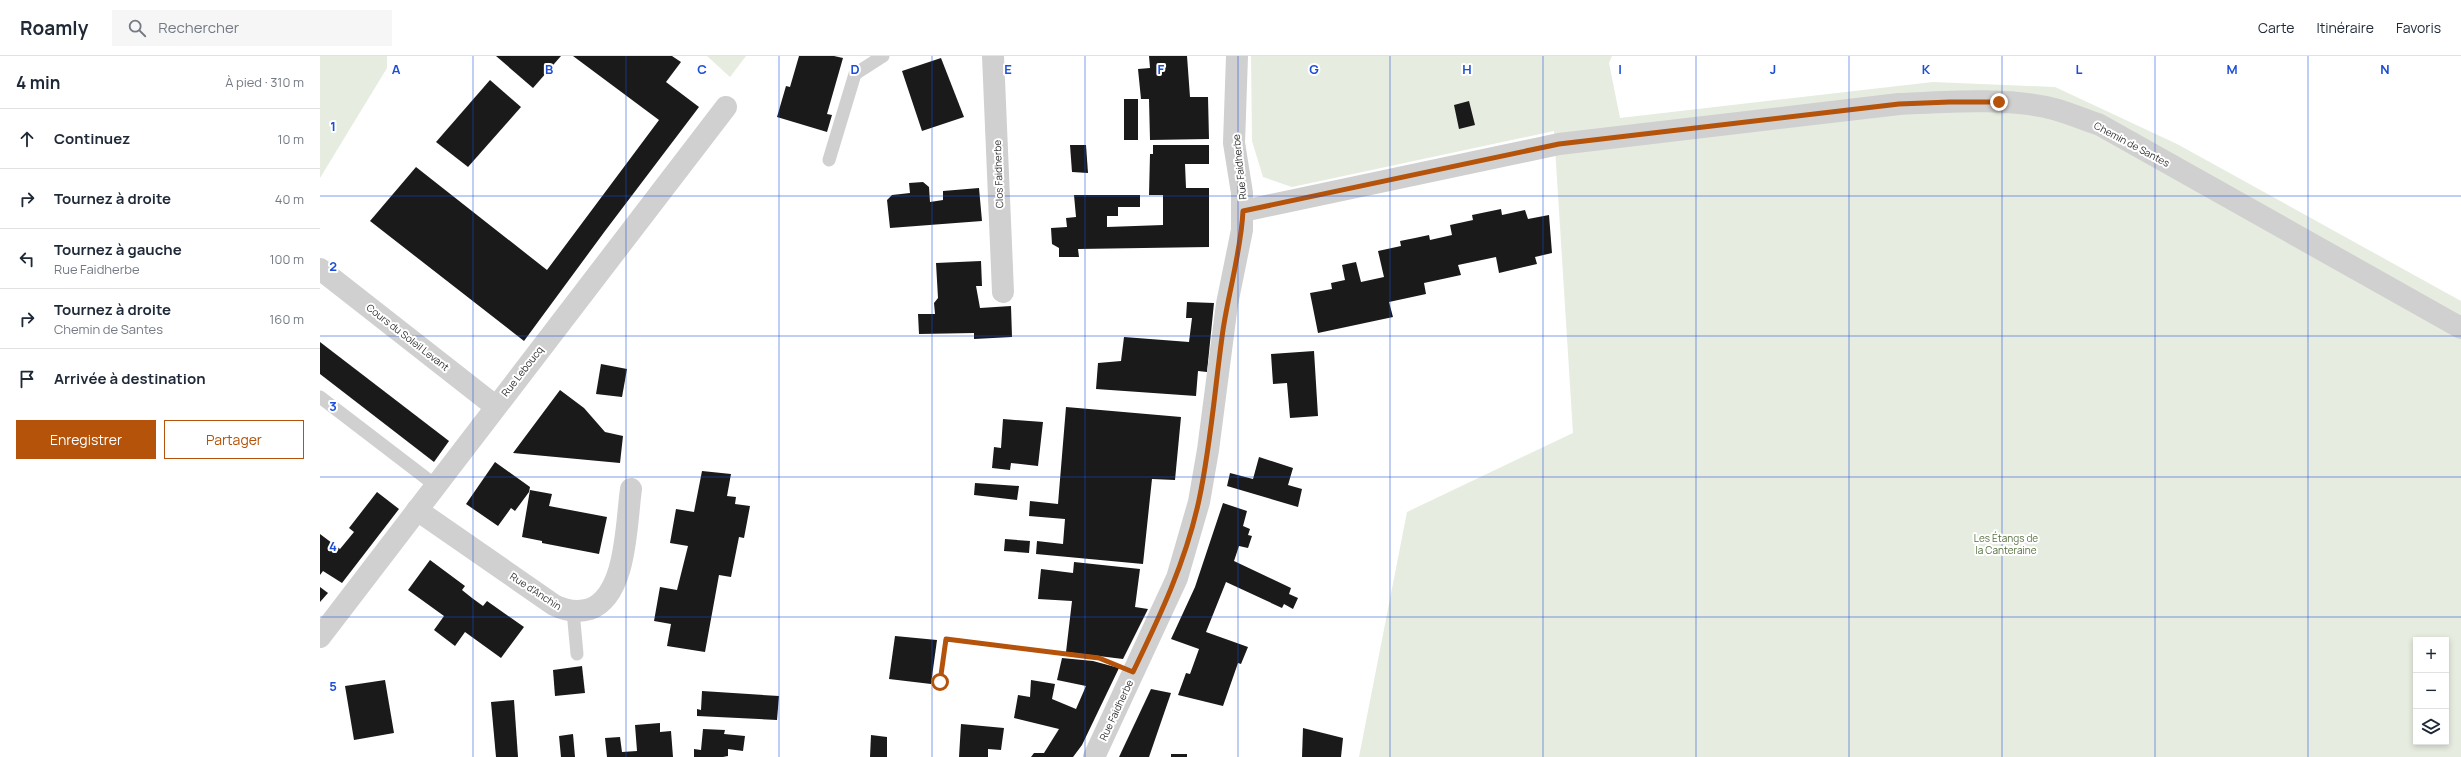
<!DOCTYPE html>
<html lang="fr">
<head>
<meta charset="utf-8">
<style>
  :root { --surface:#fff; --page:#f6f6f7; --text:#1f2937; --muted:#747a83; --line:#e0e1e3; --accent:#b45309 }
  body { margin:0; font-family:Manrope,sans-serif; background:var(--page); color:var(--text) }
  .controls { position:absolute; right:12px; bottom:12px; display:grid; overflow:hidden; border-radius:0px; box-shadow:0 2px 6px #0003 }
  .controls button { width:36px; height:36px; display:grid; place-items:center; padding:0; border:0; border-bottom:1px solid var(--line); background:var(--surface); color:var(--text); font:20px sans-serif }
  .stop { position:absolute; width:12px; height:12px; margin:-9px; border:3px solid #b45309; border-radius:50%; background:#fff }
  .stop.end { background:#b45309; border-color:#fff; box-shadow:0 1px 4px #0008 }
  .list { margin:0; padding:0; list-style:none }
  h2 { display:flex; justify-content:space-between; align-items:center; height:52px; margin:0; padding:0 16px; font-size:17px }
  h2 small { font-size:13px; font-weight:400; color:var(--muted) }
  .list li { display:grid; grid-template-columns:26px 1fr auto; gap:12px; align-items:center; box-sizing:border-box; height:60px; padding:0 16px; border-top:1px solid var(--line) }
  .list b { display:block; font-size:15px; white-space:nowrap }
  .list p { margin:0; font-size:13px; white-space:nowrap; color:var(--muted) }
  .list em { font-size:13px; font-style:normal; color:var(--muted) }
  .actions { display:flex; gap:8px; padding:12px 16px }
  .actions a { flex:1; padding:9px 0; border:1px solid var(--accent); border-radius:0px; text-align:center; font-size:14px; color:var(--accent) }
  .actions .main { background:var(--accent); color:#fff }
  .icon { flex:none; width:22px; height:22px; fill:none; stroke:currentColor; stroke-width:2; stroke-linecap:round; stroke-linejoin:round }
  .map { position:relative; flex:none; width:2141px; height:701px; overflow:hidden }
  header { display:flex; align-items:center; gap:24px; box-sizing:border-box; height:56px; padding:0 20px; background:var(--surface); border-bottom:1px solid var(--line) }
  header strong { font-size:19px }
  nav { display:flex; gap:22px; margin-inline-start:auto; font-size:14px }
  .search { width:280px; height:36px; background:var(--page); display:flex; align-items:center; gap:10px; box-sizing:border-box; padding:0 14px; border-radius:0px; color:var(--muted); font-size:15px }
  main { display:flex }
  aside { flex:1; background:var(--surface) }
  .map>svg:first-child { display:block }
  .green { fill:#e6ecdf; fill-rule:evenodd }
  .building { fill:#1a1a1a }
  .lines { fill:none; stroke-linecap:round; stroke-linejoin:round }
  .path { stroke:#cdcdcd; stroke-width:2.5; stroke-dasharray:2 2; stroke-linecap:butt }
  .lane { stroke:#d0d0d0; stroke-width:13 }
  .street { stroke:#d0d0d0; stroke-width:22 }
  .route { stroke:#b45309; stroke-width:5 }
  .grid { fill:none; stroke:#1d4ed8; stroke-width:1; stroke-opacity:0.55 }
  .labels { text-anchor:middle; dominant-baseline:central; stroke-width:4; stroke-linejoin:round; paint-order:stroke }
  .street-label { font-size:10px; fill:#333; stroke:#fff }
  .park-label { font-size:10px; fill:#56703f; stroke:#fff }
  .grid-label { font-size:13px; text-anchor:middle; font-weight:bold; fill:#1d4ed8; stroke:#fff; stroke-width:4; stroke-linejoin:round; paint-order:stroke }
</style>
</head>
<body>
<header>
<strong>Roamly</strong>
<div class="search"><svg class="icon" aria-label="search" viewBox="0 0 24 24"><circle cx="10" cy="10" r="6"/><path d="M15 15l6 6"/></svg>Rechercher</div>
<nav><a>Carte</a><a>Itinéraire</a><a>Favoris</a></nav>
</header>
<main>
<aside>
<h2>4 min<small>À pied · 310 m</small></h2>
<ul class="list">
<li><svg class="icon" aria-label="ahead" viewBox="0 0 24 24"><path d="M12 20V5M6 11l6-6 6 6"/></svg><div><b>Continuez</b></div><em>10 m</em></li>
<li><svg class="icon" aria-label="right" viewBox="0 0 24 24"><path d="M7 20v-9h11M14 6l5 5-5 5"/></svg><div><b>Tournez à droite</b></div><em>40 m</em></li>
<li><svg class="icon" aria-label="left" viewBox="0 0 24 24"><path d="M17 20v-9H6M10 6l-5 5 5 5"/></svg><div><b>Tournez à gauche</b><p>Rue Faidherbe</p></div><em>100 m</em></li>
<li><svg class="icon" aria-label="right" viewBox="0 0 24 24"><path d="M7 20v-9h11M14 6l5 5-5 5"/></svg><div><b>Tournez à droite</b><p>Chemin de Santes</p></div><em>160 m</em></li>
<li><svg class="icon" aria-label="arrive" viewBox="0 0 24 24"><path d="M6 21V4h12l-3 4 3 4H6"/></svg><div><b>Arrivée à destination</b></div></li>
</ul>
<div class="actions"><a class="main">Enregistrer</a><a>Partager</a></div>
</aside>
<div class="map">
<svg width="2141" height="701" viewBox="0 0 2141 701">
  <rect width="100%" height="100%" fill="#fff"/>
  <g class="green">
    <polygon points="0,0 67,0 67,12 0,122"/>
    <polygon points="387,0 426,0 410,21"/>
    <path d="M 931,0 L 1292,0 L 1289,7 L 1300,62 L 1613,26 L 1735,31 L 1857,88 L 2141,245 L 2141,701 L 1039,701 L 1087,456 L 1253,377 L 1234,75 L 972,131 L 943,121 L 932,85 ZM 2096,584 L 2126,584 L 2126,686 L 2096,686 Z"/>
  </g>
  <g class="building">
    <polygon points="176,0 241,0 213,32"/>
    <polygon points="253,0 352,0 361,6 346,26 379,51 285,175 204,285 50,165 96,111 227,214 339,64"/>
    <polygon points="479,0 514,0 523,2 507,58 512,59 507,76 457,61 466,30 470,31"/>
    <polygon points="829,0 867,0 870,41 888,41 889,83 830,84 829,43 821,43 818,13 830,12"/>
    <polygon points="621,2 644,61 602,75 582,15"/>
    <polygon points="170,24 201,51 148,111 116,86"/>
    <rect x="804" y="43" width="14" height="41"/>
    <polygon points="1149,45 1155,69 1139,73 1134,49"/>
    <polygon points="750,89 766,89 768,117 752,116"/>
    <polygon points="833,89 889,89 889,108 865,108 866,132 889,132 889,191 758,193 759,201 739,201 739,192 732,188 731,172 747,171 746,162 756,161 754,139 820,139 820,151 798,151 798,160 787,160 787,171 843,169 843,139 829,139 830,98 833,98"/>
    <polygon points="603,126 609,131 610,146 623,144 623,135 659,132 662,165 570,172 567,144 572,139 590,137 589,127"/>
    <polygon points="1181,153 1182,159 1205,154 1208,163 1229,159 1232,197 1215,201 1217,208 1179,217 1176,201 1138,209 1141,219 1104,227 1106,238 1069,246 1073,261 998,277 990,237 1012,233 1011,227 1025,224 1022,209 1036,206 1041,226 1064,221 1058,195 1081,190 1080,185 1095,182 1109,179 1110,184 1132,179 1130,169 1153,164 1152,159"/>
    <polygon points="661,205 662,230 656,230 660,252 691,250 692,281 654,283 654,277 599,278 598,258 615,258 614,247 618,242 616,207"/>
    <polygon points="867,246 894,247 887,316 878,315 876,340 776,333 778,307 801,305 804,281 869,286 872,262 866,262"/>
    <polygon points="0,286 129,385 114,406 0,318"/>
    <polygon points="994,295 998,360 970,362 967,327 953,328 951,298"/>
    <polygon points="281,308 307,313 302,341 276,338"/>
    <polygon points="240,334 264,352 285,376 303,380 300,407 193,397"/>
    <polygon points="746,351 861,361 855,424 832,423 823,508 716,498 717,485 743,488 745,463 709,460 710,445 738,448"/>
    <polygon points="683,363 723,366 718,410 691,407 690,414 672,412 674,391 681,392"/>
    <polygon points="939,401 973,412 968,429 982,433 978,451 907,430 910,417 933,423"/>
    <polygon points="175,406 210,431 209,436 195,455 191,452 178,470 146,448"/>
    <polygon points="382,415 411,418 407,440 416,441 415,448 430,450 424,482 419,481 411,521 399,519 385,596 347,590 351,568 334,565 340,531 357,534 368,490 350,487 356,453 374,456"/>
    <polygon points="655,427 699,430 697,444 654,439"/>
    <polygon points="210,434 232,438 229,450 287,461 279,498 222,487 222,485 202,481"/>
    <polygon points="57,436 79,453 22,527 3,515 0,519 0,478 20,493 34,476 29,472"/>
    <polygon points="903,447 927,455 923,470 930,473 928,479 932,480 928,492 919,490 914,505 971,532 969,538 978,542 973,553 964,548 962,552 906,526 886,576 928,591 921,608 918,607 903,650 858,639 866,617 870,618 879,593 851,583 875,531"/>
    <polygon points="685,483 710,485 709,497 684,495"/>
    <polygon points="110,504 145,530 142,534 152,542 163,550 167,545 204,571 181,602 145,576 135,590 114,574 124,560 88,534"/>
    <polygon points="754,506 820,513 815,551 828,553 803,603 746,596 752,545 718,543 721,513 753,517"/>
    <polygon points="0,531 8,537 0,546"/>
    <polygon points="575,580 617,584 611,628 569,623"/>
    <polygon points="742,602 773,605 799,612 762,689 753,701 711,701 714,697 724,697 739,673 694,662 698,639 710,641 711,624 735,628 732,643 756,653 766,630 737,624"/>
    <polygon points="262,610 265,637 235,640 233,614"/>
    <polygon points="65,624 74,677 34,684 25,630"/>
    <polygon points="831,633 851,637 829,701 799,701"/>
    <polygon points="382,635 459,640 457,664 377,660 377,653 381,654"/>
    <polygon points="194,644 198,701 176,701 171,646"/>
    <polygon points="340,667 340,676 351,675 353,701 287,701 285,682 300,681 302,696 317,695 315,669"/>
    <polygon points="641,668 684,672 681,694 668,693 668,701 639,701"/>
    <polygon points="983,672 1023,682 1021,701 982,701"/>
    <polygon points="383,673 405,674 404,678 425,680 423,695 408,693 408,700 403,701 374,701 374,693 381,694"/>
    <polygon points="253,678 255,701 241,701 239,680"/>
    <polygon points="551,679 567,681 567,701 550,701"/>
    <rect x="851" y="698" width="16" height="3"/>
  </g>
  <g class="lines">
    <polyline class="path" points="620,626 625,583 779,602 788,606"/>
    <g class="lane">
      <polyline points="509,104 535,18 563,0"/>
      <polyline points="0,341 115,429"/>
      <polyline points="253,555 257,598"/>
    </g>
    <g class="street">
      <polyline points="673,0 683,236"/>
      <path d="M 923,155 L 1239,88 L 1579,48 C 1627,46 1687,41 1734,53 C 1749,57 1765,64 1780,69 L 2141,272"/>
      <polyline points="0,213 175,350"/>
      <path d="M 97,454 L 234,549 C 246,555 257,557 270,553 C 307,539 306,468 311,433"/>
      <polyline points="0,581 406,51"/>
      <polyline points="774,701 857,522 879,446 888,394 907,248 922,174 922,137 914,87 917,0"/>
    </g>
  </g>
  <g class="lines">
    <path class="route" d="M 620,626 L 626,583 L 779,602 L 813,616 C 840,560 866,505 879,444 C 891,388 895,330 903,274 C 909,234 921,195 923,155 L 1239,88 L 1579,48 L 1630,46 L 1679,46"/>
  </g>
  <path class="grid" d="M 153,0 L 153,701M 306,0 L 306,701M 459,0 L 459,701M 612,0 L 612,701M 765,0 L 765,701M 918,0 L 918,701M 1070,0 L 1070,701M 1223,0 L 1223,701M 1376,0 L 1376,701M 1529,0 L 1529,701M 1682,0 L 1682,701M 1835,0 L 1835,701M 1988,0 L 1988,701M 0,140 L 2141,140M 0,280 L 2141,280M 0,421 L 2141,421M 0,561 L 2141,561"/>
  <g class="labels">
    <g class="street-label">
      <text transform="translate(1812 88) rotate(28)">Chemin de Santes</text>
      <text transform="translate(919 111) rotate(-96)">Rue Faidherbe</text>
      <text transform="translate(678 118) rotate(-92)">Clos Faidherbe</text>
      <text transform="translate(88 281) rotate(38)">Cours du Soleil Levant</text>
      <text transform="translate(202 315) rotate(-52)">Rue Leboucq</text>
      <text transform="translate(216 535) rotate(33)">Rue d'Anchin</text>
      <text transform="translate(796 654) rotate(-65)">Rue Faidherbe</text>
    </g>
    <g class="park-label">
      <text x="1686" y="482">Les Étangs de<tspan x="1686" dy="12">la Canteraine</tspan></text>
    </g>
  </g>
  <g class="grid-label">
    <text x="76" y="18">A</text>
    <text x="229" y="18">B</text>
    <text x="382" y="18">C</text>
    <text x="535" y="18">D</text>
    <text x="688" y="18">E</text>
    <text x="841" y="18">F</text>
    <text x="994" y="18">G</text>
    <text x="1147" y="18">H</text>
    <text x="1300" y="18">I</text>
    <text x="1453" y="18">J</text>
    <text x="1606" y="18">K</text>
    <text x="1759" y="18">L</text>
    <text x="1912" y="18">M</text>
    <text x="2065" y="18">N</text>
    <text x="13" y="75">1</text>
    <text x="13" y="215">2</text>
    <text x="13" y="355">3</text>
    <text x="13" y="495">4</text>
    <text x="13" y="635">5</text>
  </g>
</svg>
<div class="controls">
<button>+</button>
<button>−</button>
<button><svg class="icon" aria-label="layers" viewBox="0 0 24 24"><path d="M12 4l9 5-9 5-9-5zM3 14l9 5 9-5"/></svg></button>
</div>
<div class="stop" style="left:620px;top:626px"></div>
<div class="stop end" style="left:1679px;top:46px"></div>
</div>
</main>
</body>
</html>
